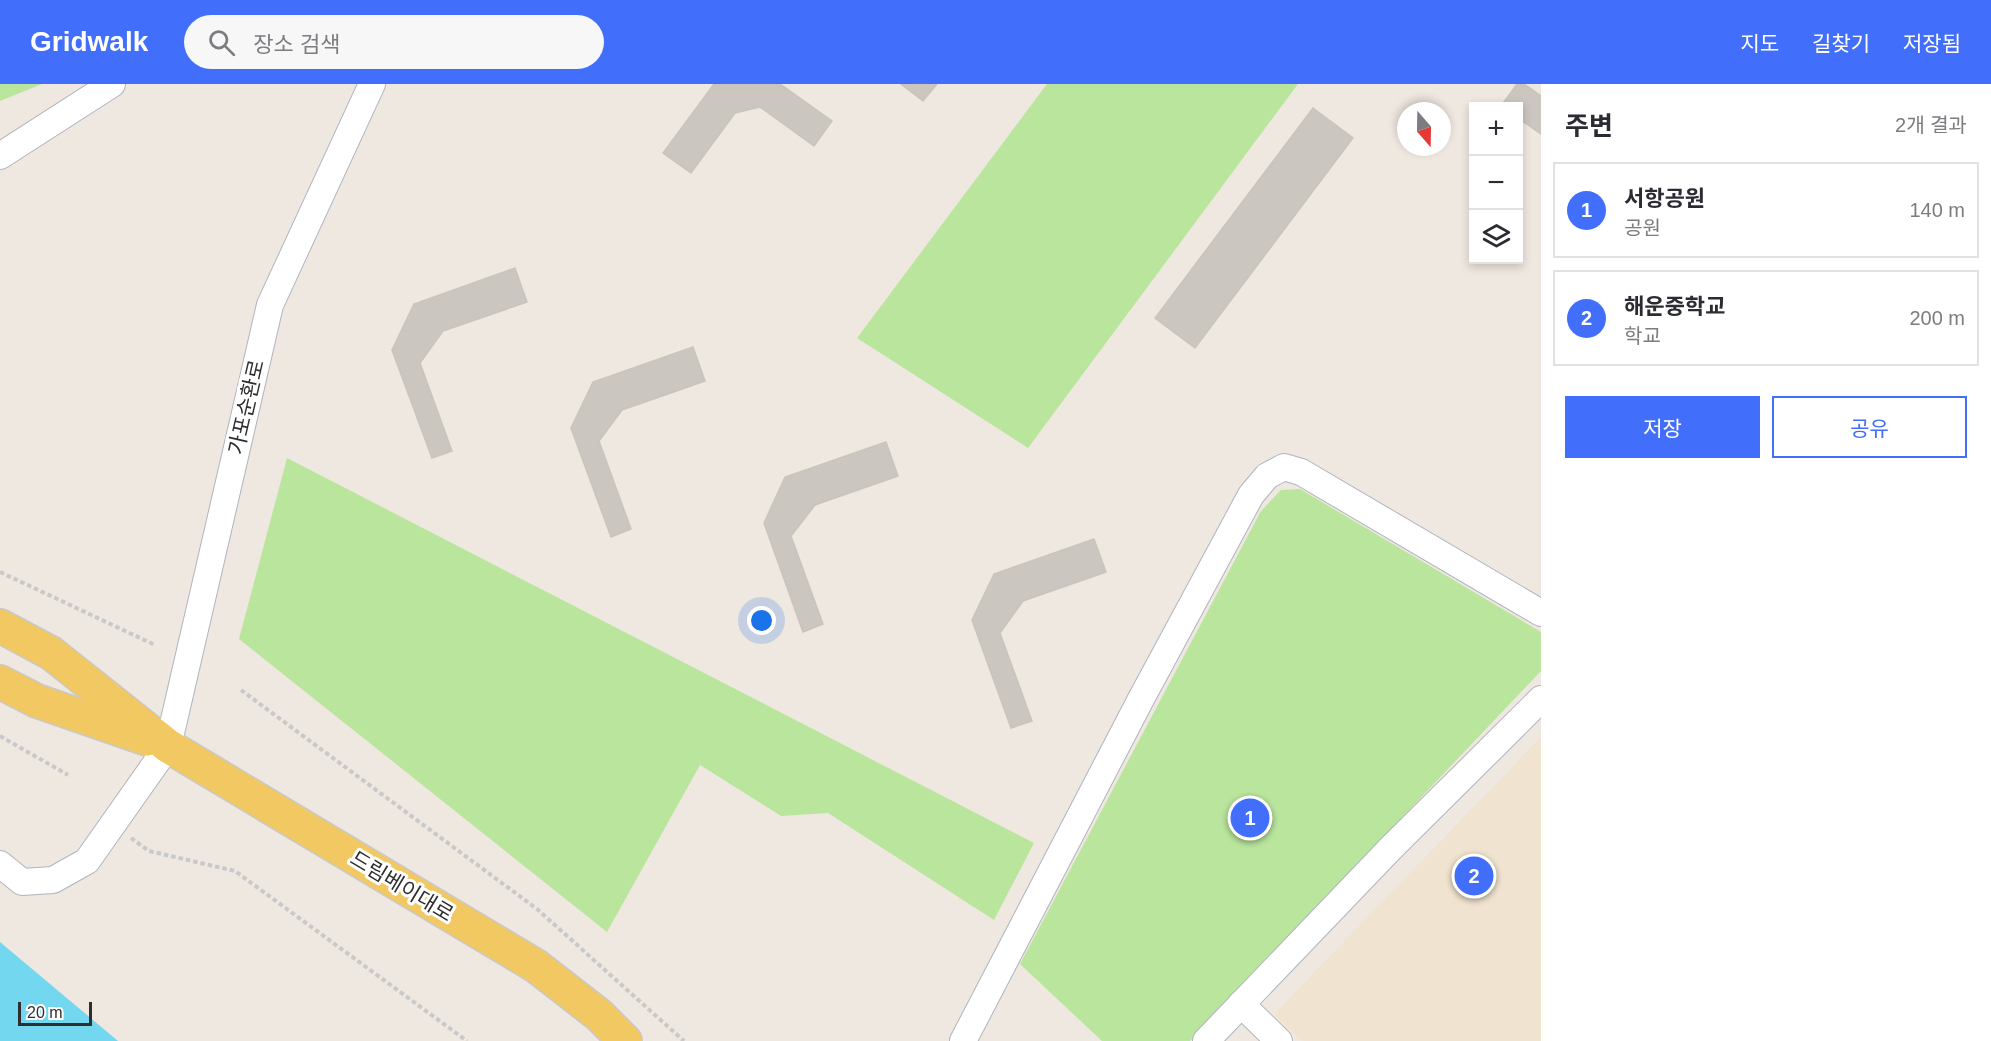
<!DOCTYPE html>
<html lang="ko">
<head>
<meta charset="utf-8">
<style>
  :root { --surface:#fff; --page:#f7f7f7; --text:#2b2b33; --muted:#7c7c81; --line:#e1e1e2; --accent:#416ffb }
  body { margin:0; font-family:Helvetica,"Noto Sans KR",sans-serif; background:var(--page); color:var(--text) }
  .controls { position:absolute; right:18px; top:18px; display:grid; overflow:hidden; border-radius:0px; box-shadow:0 3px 9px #0003 }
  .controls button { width:54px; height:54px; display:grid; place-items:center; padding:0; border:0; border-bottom:2px solid var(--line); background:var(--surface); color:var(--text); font:30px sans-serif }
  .compass { position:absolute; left:1397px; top:18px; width:54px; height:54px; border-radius:50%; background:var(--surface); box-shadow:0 3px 9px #0003; rotate:160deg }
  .scale { position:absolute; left:18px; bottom:15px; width:74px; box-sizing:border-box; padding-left:6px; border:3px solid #2e2e2e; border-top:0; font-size:16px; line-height:21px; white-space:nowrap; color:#2e2e2e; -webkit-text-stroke:4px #fff; paint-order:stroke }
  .you { position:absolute; left:762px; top:537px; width:21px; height:21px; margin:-15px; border:4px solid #fff; border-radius:50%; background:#1a73e8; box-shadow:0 0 0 9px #1a73e833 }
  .badge { display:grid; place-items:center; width:39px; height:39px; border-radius:50%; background:var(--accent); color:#fff; font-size:20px; font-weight:700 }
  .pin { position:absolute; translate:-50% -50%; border:3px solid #fff; box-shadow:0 2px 6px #0006 }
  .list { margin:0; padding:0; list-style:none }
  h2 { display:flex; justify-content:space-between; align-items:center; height:78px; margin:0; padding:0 24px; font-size:26px }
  h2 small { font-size:20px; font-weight:400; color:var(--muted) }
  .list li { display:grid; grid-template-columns:39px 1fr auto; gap:18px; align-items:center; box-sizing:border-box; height:96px; margin:0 12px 12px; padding:0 12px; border:2px solid var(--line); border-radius:0px }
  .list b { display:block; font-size:22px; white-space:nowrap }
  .list p { margin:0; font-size:20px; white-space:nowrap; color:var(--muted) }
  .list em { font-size:20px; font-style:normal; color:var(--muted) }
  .actions { display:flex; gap:12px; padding:18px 24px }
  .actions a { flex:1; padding:14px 0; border:2px solid var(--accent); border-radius:0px; text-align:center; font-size:21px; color:var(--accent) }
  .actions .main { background:var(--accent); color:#fff }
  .icon { flex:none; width:33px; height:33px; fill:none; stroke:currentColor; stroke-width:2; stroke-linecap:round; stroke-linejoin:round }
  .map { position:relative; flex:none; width:1541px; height:957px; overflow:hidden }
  header { display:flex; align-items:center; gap:36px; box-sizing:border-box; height:84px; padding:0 30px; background:var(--accent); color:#fff }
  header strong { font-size:28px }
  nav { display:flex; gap:33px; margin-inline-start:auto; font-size:21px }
  .search { width:420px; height:54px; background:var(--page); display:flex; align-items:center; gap:15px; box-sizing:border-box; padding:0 21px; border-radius:33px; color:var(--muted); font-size:22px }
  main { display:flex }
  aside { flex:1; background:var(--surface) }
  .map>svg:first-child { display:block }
  .education { fill:#f0e4d0 }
  .green { fill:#bae59d }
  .water { fill:#74d7f0 }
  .building { fill:#cbc6bf; stroke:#cbc4ba; stroke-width:1.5 }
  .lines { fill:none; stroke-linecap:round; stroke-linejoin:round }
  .minor-casing { stroke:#b1b4be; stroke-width:28 }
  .major-casing { stroke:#c9c9c9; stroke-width:36 }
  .path { stroke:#c9c9c9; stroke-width:4; stroke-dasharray:4.5 3; stroke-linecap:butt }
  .minor { stroke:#fff; stroke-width:26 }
  .major { stroke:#f2c862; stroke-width:33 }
  .labels { text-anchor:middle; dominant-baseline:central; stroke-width:6; stroke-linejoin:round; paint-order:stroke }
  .street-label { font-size:21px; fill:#2e2e2e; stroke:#fff }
</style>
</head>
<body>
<header>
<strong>Gridwalk</strong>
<div class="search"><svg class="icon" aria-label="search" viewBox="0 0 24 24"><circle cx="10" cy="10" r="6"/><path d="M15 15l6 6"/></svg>장소 검색</div>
<nav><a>지도</a><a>길찾기</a><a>저장됨</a></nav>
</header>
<main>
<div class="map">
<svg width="1541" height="957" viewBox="0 0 1541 957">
  <rect width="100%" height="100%" fill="#efe8e0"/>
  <polygon class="education" points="1541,653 1541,957 1302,957 1274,930"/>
  <g class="green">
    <polygon points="0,0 42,0 0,17"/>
    <polygon points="1047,0 1298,0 1028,364 857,254"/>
    <polygon points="287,374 1034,759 994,836 828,729 781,732 700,681 607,848 239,555"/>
    <polygon points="1300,405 1541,548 1541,587 1190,957 1102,957 1020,880 1261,427 1281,406"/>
  </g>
  <polygon class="water" points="0,858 118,957 0,957"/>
  <g class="building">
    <polygon points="714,0 780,0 832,37 814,62 760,23 735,29 691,89 663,69"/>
    <polygon points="901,0 937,0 923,17"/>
    <polygon points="1517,0 1524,0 1541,12 1541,50 1518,34 1518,22 1501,22"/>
    <polygon points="1313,24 1353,54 1195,264 1155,234"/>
    <polygon points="515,184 527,218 443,247 420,279 452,367 432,374 392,266 414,220"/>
    <polygon points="693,263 705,297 622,326 599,357 631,445 611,453 571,344 593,298"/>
    <polygon points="886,358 898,392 815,421 791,452 823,540 803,548 764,439 785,393"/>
    <polygon points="1094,455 1106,488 1023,517 1000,549 1032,637 1011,644 972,536 994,490"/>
  </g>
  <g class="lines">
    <g class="minor-casing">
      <g id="minor">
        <polyline points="0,72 112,0"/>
        <polyline points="0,780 22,798 53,796 87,777 168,662 270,221 372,0"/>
        <polyline points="1241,920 1279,957"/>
        <polyline points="963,957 1141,615 1251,411 1267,392 1284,383 1301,388 1541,529"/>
        <polyline points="1206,957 1390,765 1541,615"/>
      </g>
    </g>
    <g class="major-casing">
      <g id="major">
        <polyline points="0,542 51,569 168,662 536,882 599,931 625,957"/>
        <polyline points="0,598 37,617 147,655"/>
      </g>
    </g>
    <g class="path">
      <polyline points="0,488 155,561"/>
      <polyline points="241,606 537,825 684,957"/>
      <polyline points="0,652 68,691"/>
      <polyline points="131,754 149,767 235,787 467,957"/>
    </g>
    <use href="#minor" class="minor"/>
    <use href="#major" class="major"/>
  </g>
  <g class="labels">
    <g class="street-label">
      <text transform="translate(246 323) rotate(-77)">가포순환로</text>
      <text transform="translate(402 802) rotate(31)">드림베이대로</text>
    </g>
  </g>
</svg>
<div class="controls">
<button>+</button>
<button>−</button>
<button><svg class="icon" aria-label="layers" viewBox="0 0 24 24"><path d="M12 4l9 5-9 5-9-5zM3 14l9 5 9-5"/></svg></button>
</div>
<svg class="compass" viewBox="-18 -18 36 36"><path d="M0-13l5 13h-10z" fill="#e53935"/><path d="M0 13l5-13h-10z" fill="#7c7c81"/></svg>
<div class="scale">20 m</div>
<div class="you"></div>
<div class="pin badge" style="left:1250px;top:734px">1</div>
<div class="pin badge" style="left:1474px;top:792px">2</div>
</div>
<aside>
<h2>주변<small>2개 결과</small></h2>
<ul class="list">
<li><span class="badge">1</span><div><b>서항공원</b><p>공원</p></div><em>140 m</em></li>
<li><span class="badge">2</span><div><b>해운중학교</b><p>학교</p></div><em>200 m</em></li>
</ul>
<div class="actions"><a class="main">저장</a><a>공유</a></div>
</aside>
</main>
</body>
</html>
